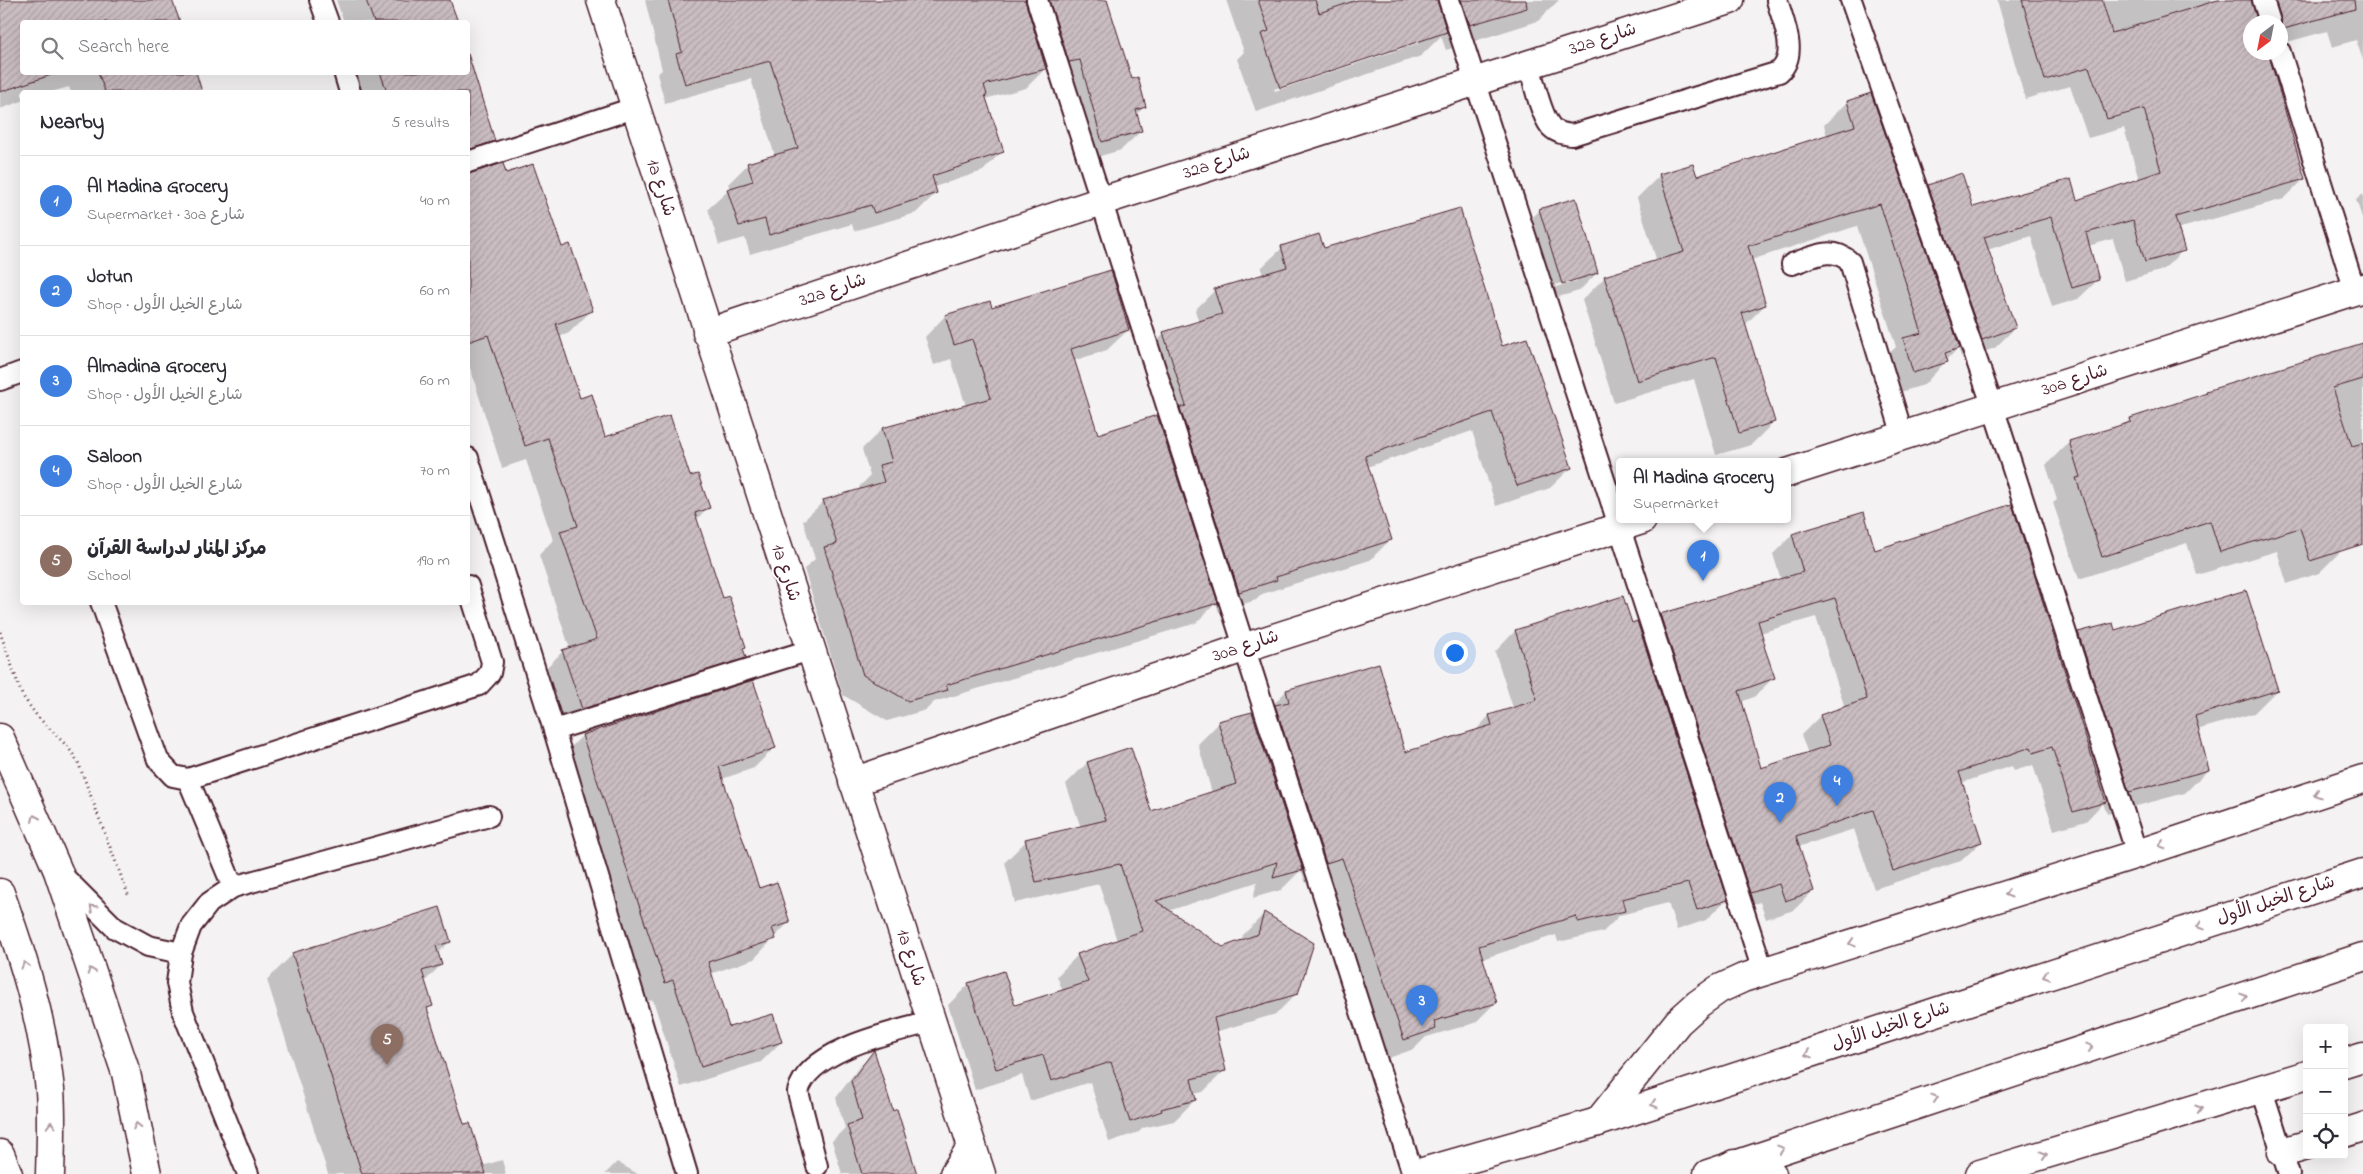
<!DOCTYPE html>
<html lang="en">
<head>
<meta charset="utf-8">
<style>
  :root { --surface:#fff; --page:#f7f7f7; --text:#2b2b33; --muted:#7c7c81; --line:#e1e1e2; --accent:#d1495b }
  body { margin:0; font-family:"Indie Flower","Playpen Sans Arabic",sans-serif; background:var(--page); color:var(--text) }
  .controls { position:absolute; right:15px; bottom:15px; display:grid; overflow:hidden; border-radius:5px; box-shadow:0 5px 20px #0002 }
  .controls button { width:45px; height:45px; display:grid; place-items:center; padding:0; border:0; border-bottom:1px solid var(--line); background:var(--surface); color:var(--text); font:25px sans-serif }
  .compass { position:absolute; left:2243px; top:15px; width:45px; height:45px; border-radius:50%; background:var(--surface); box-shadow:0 5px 20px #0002; rotate:212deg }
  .you { position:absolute; left:1454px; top:652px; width:18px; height:18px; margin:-12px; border:4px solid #fff; border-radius:50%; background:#1a73e8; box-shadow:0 0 0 8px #1a73e833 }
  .badge { display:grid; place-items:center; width:32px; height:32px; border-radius:50%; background:var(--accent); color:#fff; font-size:16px; font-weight:700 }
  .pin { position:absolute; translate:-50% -41px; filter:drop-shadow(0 1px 2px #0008) }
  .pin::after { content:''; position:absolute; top:26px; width:18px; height:15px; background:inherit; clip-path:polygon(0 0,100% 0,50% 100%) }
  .popup { position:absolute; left:1616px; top:458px; width:175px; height:65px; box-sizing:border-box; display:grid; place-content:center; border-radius:5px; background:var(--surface); filter:drop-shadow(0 1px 4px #0005); font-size:16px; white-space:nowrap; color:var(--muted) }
  .popup b { font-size:19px; color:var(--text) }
  .popup::after { content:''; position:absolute; left:50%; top:100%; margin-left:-10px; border:10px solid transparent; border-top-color:var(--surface) }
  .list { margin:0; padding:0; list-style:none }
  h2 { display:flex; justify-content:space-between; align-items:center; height:65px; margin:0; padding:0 20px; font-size:21px }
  h2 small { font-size:16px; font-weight:400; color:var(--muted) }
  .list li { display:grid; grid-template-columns:32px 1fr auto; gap:15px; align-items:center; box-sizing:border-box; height:90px; padding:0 20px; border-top:1px solid var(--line) }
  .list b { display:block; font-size:19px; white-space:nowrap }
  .list p { margin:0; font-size:16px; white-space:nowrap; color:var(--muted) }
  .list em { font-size:16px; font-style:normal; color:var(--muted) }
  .icon { flex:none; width:28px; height:28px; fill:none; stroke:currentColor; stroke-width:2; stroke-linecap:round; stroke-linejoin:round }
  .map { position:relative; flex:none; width:2363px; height:1174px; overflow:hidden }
  .search { position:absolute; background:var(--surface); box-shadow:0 5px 20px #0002; left:20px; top:20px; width:450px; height:55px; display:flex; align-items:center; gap:12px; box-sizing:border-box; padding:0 18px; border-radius:5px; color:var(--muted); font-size:19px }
  .panel { position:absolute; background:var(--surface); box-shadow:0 5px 20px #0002; left:20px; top:90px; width:450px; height:515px; border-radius:5px }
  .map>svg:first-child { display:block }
  .shadow { fill:#0003; fill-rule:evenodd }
  .building { fill:url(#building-hatch); stroke:#4a1f2b; fill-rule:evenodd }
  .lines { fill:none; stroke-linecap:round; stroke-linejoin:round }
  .service-casing { stroke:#4a1f2b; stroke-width:24 }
  .minor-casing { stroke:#4a1f2b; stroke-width:31 }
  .secondary-casing { stroke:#4a1f2b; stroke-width:31 }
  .primary-casing { stroke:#4a1f2b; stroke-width:31 }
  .path { stroke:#4a1f2b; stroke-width:3; stroke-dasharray:1 4; stroke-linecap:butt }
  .service { stroke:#fff; stroke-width:20 }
  .minor { stroke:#fff; stroke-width:28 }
  .secondary { stroke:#fff; stroke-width:28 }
  .primary { stroke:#fff; stroke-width:28 }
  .oneway { stroke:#ae9aa0 }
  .labels { text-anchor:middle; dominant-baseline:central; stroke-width:4; stroke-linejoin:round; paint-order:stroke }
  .street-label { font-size:18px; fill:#4a1f2b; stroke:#fff }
</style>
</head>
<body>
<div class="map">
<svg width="2363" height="1174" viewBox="0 0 2363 1174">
  <defs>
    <pattern id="building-hatch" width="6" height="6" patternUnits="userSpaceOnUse" patternTransform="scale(1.25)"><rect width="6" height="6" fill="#cabdc1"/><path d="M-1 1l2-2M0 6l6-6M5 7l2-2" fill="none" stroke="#afa2a6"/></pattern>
  </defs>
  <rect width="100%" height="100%" fill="#f4f2f2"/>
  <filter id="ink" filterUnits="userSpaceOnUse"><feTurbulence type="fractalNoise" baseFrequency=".02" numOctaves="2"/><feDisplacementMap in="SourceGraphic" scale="10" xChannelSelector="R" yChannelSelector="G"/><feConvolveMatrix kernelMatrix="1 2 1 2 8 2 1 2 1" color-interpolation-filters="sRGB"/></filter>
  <g filter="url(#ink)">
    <g class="shadow">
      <polygon points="0,0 171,0 178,22 22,22 22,72 195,72 201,92 71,92 69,87 51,92 22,92 22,101 0,109"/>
      <polygon points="336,0 419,0 453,11 457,22 344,22"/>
      <polygon points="645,0 1106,0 1131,80 1145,106 1136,115 1141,131 1121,150 1083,161 1061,78 1050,81 1046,68 1026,88 985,99 1002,151 983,171 934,187 936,193 916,213 854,231 852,224 750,254 745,238 719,245 708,209 730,189 728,184 748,164 775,156 751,79 665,103 657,74 662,70"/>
      <path d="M 1226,0 L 1559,0 L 1538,21 L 1446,50 L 1441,36 L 1421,56 L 1256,112 L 1237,59 L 1244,52 ZM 1419,40 L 1419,43 L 1275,91 L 1274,89 Z"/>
      <polygon points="1997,0 2363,0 2363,60 2356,40 2332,47 2327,31 2280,44 2280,22 2250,22 2250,52 2304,179 2284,199 2177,229 2183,250 2163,270 2125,281 2113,239 2088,246 2098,280 2078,299 2052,307 2031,236 1987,250 2015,328 1995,348 1962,359 1958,348 1924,385 1890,395 1880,362 1896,347 1857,226 1751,260 1765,305 1744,326 1774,422 1751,445 1716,455 1694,379 1614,403 1582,300 1605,277 1657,262 1637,198 1660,175 1696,178 1827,136 1824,125 1847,102 1870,95 1909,206 1929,186 1973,208 2076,202 2139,180 2124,128 2088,138 2070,86 2025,99"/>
      <polygon points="468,57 494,140 468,164 468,92 358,92 351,72 468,72"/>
      <polygon points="468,174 505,175 561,249 591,311 569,333 559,337 579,400 604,438 690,478 708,508 696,520 722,599 745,657 722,680 560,730 541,673 563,651 570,649 539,555 553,540 526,460 502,468 468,362"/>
      <polygon points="2363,194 2363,220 2356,200"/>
      <path d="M 1540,210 L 1597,273 L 1579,291 L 1544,301 L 1522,228 ZM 1577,278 L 1577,281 L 1556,287 L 1555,285 Z"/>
      <polygon points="1282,248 1323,249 1501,348 1571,468 1550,488 1496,506 1472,431 1367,467 1391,539 1370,560 1262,594 1256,600 1219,612 1216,603 1196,623 934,702 926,710 887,721 843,695 804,569 815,559 803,521 824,501 860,490 859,487 870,476 862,449 882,429 966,406 951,359 934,365 925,337 945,316 989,303 991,309 1128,330 1107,350 1073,361 1097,435 1161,429 1165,424 1143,354 1164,334 1199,323 1195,310 1215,290 1263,275 1261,268"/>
      <polygon points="2363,345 2363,506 2342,550 2319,573 2287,584 2277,551 2197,575 2187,543 2079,579 2053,503 2057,500 2046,465 2069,442 2123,426 2130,419 2203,396 2207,392"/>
      <path d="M 1792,535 L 1874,552 L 2058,653 L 2078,633 L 2114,632 L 2277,690 L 2254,713 L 2197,730 L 2208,770 L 2185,793 L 2107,814 L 2103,803 L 2086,821 L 2054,830 L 2033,765 L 2014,771 L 2012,766 L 1961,783 L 1981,842 L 1961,861 L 1874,889 L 1854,829 L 1798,847 L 1813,891 L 1794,910 L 1766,919 L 1760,902 L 1731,911 L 1727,899 L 1706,920 L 1677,930 L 1668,903 L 1620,915 L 1603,932 L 1558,942 L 1556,935 L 1482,959 L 1495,1003 L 1475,1023 L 1426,1037 L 1414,1049 L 1383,1060 L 1321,879 L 1306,883 L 1301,870 L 1281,890 L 1253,898 L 1257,882 L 1168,911 L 1223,948 L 1241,942 L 1243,935 L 1264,914 L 1297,993 L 1276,1014 L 1215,1032 L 1224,1071 L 1203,1092 L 1194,1094 L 1195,1100 L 1174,1121 L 1143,1128 L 1139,1132 L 1109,1142 L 1090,1082 L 1030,1101 L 1022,1075 L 975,1090 L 948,1005 L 969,984 L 1015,1007 L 1063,992 L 1057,976 L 1078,955 L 1117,941 L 1099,884 L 1015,903 L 1005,862 L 1026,841 L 1081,828 L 1066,784 L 1087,763 L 1130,749 L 1150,812 L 1212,793 L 1198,744 L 1219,723 L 1256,727 L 1267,716 L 1266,712 L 1286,691 L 1378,665 L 1404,753 L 1474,732 L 1489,716 L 1513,708 L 1495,652 L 1515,631 L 1622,597 L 1631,624 L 1641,636 L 1661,615 L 1781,580 L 1773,554 ZM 1816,617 L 1845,708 L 1820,716 L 1801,735 L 1808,754 L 1760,770 L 1741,702 L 1754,697 L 1773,678 L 1762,646 L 1760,633 Z"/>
      <polygon points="753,682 774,748 754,768 722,779 758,889 789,922 754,959 710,974 728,1028 781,1042 761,1062 681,1087 653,1000 645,1002 562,756 582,736"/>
      <polygon points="450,941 437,954 441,965 424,982 431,1006 427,1010 463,1126 482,1166 502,1160 506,1174 328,1174 267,980 293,954"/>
      <polygon points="874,1053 892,1112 916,1174 842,1174 832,1141 845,1128 836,1098 859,1067"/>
      <polygon points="617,1162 638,1174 605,1174"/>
    </g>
    <g class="building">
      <polygon points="0,0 172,0 180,22 22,22 22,72 60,72 0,92"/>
      <polygon points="366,0 450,0 458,22 374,22"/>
      <polygon points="668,0 1025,0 1046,69 984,85 987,95 985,95 1004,152 932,176 937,193 874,213 871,205 769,235 765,219 739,226 727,189 753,181 747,163 798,148 770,61 685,84 676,54 682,52"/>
      <polygon points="1049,0 1107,0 1132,79 1138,77 1146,107 1136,110 1142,131 1102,142 1080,60 1069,62"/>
      <polygon points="1258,0 1315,0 1319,13 1357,0 1437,0 1447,32 1280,88 1261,34 1269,31"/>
      <polygon points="1461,0 1526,0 1527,8 1470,25"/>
      <polygon points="2022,0 2102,0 2112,33 2218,0 2251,0 2258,22 2250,22 2250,52 2268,52 2305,179 2175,217 2185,251 2145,262 2133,220 2086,233 2099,280 2072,288 2051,217 1984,237 2016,328 1982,340 1928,185 1962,173 1973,207 2071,179 2077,200 2161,171 2144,109 2107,119 2089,67 2045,80"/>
      <polygon points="2275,0 2354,0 2355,9 2280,30 2281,19"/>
      <polygon points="468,54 495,141 468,150 468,92 387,92 380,72 468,72"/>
      <polygon points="98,72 196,72 202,92 105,92"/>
      <polygon points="1871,93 1960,348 1945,353 1948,362 1913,373 1903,338 1922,333 1880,204 1748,246 1766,305 1742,313 1775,422 1739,433 1716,357 1637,381 1604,276 1684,252 1659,174 1693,164 1697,176 1855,126 1847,101"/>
      <polygon points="503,163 506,173 533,164 562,247 570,244 593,311 556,324 580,398 592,394 605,437 670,415 690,476 698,474 710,508 695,513 723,598 729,596 746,647 743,648 746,658 582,709 562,650 597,639 560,531 578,526 548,438 525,446 488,335 468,342 468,174"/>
      <polygon points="1576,198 1598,273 1562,284 1539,209"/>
      <polygon points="1460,208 1502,346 1527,338 1572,468 1517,486 1492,412 1365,456 1392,540 1276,577 1277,580 1239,592 1180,408 1186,406 1163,332 1222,314 1214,289 1287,267 1281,246 1319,234 1324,248"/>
      <polygon points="1111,270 1129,330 1071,349 1098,434 1157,415 1218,603 946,685 948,690 908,701 863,675 824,547 837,544 823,500 884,482 879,465 892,462 882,428 991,398 972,339 954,345 945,315 990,301 992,307"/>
      <polygon points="2363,343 2363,379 2333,388 2352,446 2363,443 2363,544 2310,561 2300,528 2220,552 2210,521 2102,557 2076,478 2080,477 2069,441 2131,422 2130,418 2207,393 2206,391"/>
      <path d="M 2012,504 L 2106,802 L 2073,812 L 2052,747 L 2033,753 L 2031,747 L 1959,772 L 1982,842 L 1893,871 L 1873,810 L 1796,836 L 1814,891 L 1785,901 L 1779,884 L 1750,893 L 1660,614 L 1803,572 L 1792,534 L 1864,512 L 1875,550 ZM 1835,598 L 1867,699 L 1820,715 L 1830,745 L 1761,768 L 1739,691 L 1775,678 L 1764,646 L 1765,645 L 1758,621 Z"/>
      <polygon points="2246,590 2278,690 2195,716 2209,770 2129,792 2078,632 2113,623 2115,630"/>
      <polygon points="1623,596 1632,623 1637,621 1728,900 1697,910 1688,883 1622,899 1625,911 1578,922 1576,916 1479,946 1497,1003 1434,1021 1436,1029 1404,1040 1342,858 1326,863 1275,705 1289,702 1286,690 1379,663 1405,752 1492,725 1489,715 1537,700 1515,630"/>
      <polygon points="753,680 776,748 719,767 759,888 777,882 790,923 772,928 776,939 708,962 729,1027 773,1014 782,1042 701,1067 673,980 665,983 582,735"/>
      <polygon points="1252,712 1303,870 1273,878 1277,862 1156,901 1223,947 1258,934 1264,912 1314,943 1298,994 1214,1018 1226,1071 1191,1079 1196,1100 1161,1109 1162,1111 1130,1122 1111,1062 1051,1081 1043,1055 996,1069 968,983 1004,971 1015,1005 1088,982 1077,954 1142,931 1120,864 1036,882 1025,839 1106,820 1087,762 1131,747 1151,811 1236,784 1218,721"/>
      <polygon points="440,907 451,942 436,946 442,965 422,971 433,1006 427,1008 464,1124 470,1123 486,1174 362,1174 292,953"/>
      <polygon points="874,1050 893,1111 897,1109 917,1174 862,1174 847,1125 862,1120 851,1081"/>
    </g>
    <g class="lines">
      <g class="service-casing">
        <g id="service">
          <polyline points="320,0 328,22"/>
          <polyline points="1037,0 1413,1174"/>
          <polyline points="1449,0 1763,971"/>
          <polyline points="1851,0 1993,407 2137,854"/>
          <polyline points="2263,0 2270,22"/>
          <polyline points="2280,52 2355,291"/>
          <path d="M 1529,64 C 1534,82 1540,113 1551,127 C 1557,133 1564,134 1572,135 L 1779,72 C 1799,54 1783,22 1777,0"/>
          <polyline points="344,72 350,92"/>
          <polyline points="468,162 634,108"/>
          <path d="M 1792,264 C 1813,257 1832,245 1850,262 L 1903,436"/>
          <polyline points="0,380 22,372"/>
          <polyline points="468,458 554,730 687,1174"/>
          <polyline points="101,602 158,760 173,776 188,779 479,685 490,673 492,662 468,586"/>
          <polyline points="554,730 810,650"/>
          <polyline points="188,779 233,887"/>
          <polyline points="63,876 115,928 148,946 181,953"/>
          <polyline points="2262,1090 2289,1174"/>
          <path d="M 817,1166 L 798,1092 C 808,1049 894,1032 931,1022"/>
          <polyline points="248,1174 183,1012 177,983 181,953 191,926 209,903 233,887 489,816"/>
        </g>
      </g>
      <g class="minor-casing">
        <g id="minor">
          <polyline points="601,0 981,1174"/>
          <polyline points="707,333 1102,201 1730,0"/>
          <polyline points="1787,473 2363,288"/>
          <polyline points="853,782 1246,647 1642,520"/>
          <polyline points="2344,1063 2363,1057"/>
          <polyline points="1598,1122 1678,1022 1698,1004 1719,989 1743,978 2137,854 2363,779"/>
          <polyline points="2344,1133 2363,1127"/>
          <polyline points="2282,1152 2307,1145"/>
          <polyline points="1735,1164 1772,1174"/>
          <polyline points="954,1174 972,1146"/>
          <polyline points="1980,1174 2307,1075"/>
        </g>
      </g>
      <g class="secondary-casing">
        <g id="secondary">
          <polyline points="0,738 58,871 126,1073 147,1174"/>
          <path d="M 0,893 C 23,957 43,1021 50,1090 C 52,1118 51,1146 50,1174"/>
          <polyline points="1416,1174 1598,1122 2363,873"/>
          <polyline points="1708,1174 2363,957"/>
        </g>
      </g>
      <g class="primary-casing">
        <polyline id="primary" points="0,1154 8,1174"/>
      </g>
      <polyline class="path" points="0,632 22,695 37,716 68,747 78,762 129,897"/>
      <use href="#service" class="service"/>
      <use href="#minor" class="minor"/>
      <use href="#secondary" class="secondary"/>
      <use href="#primary" class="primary"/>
    </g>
    <defs><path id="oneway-chevron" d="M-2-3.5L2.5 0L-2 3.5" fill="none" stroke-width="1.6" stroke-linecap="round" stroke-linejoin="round" transform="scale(1.25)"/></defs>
    <g class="oneway">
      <use href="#oneway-chevron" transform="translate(2317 794) rotate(162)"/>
      <use href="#oneway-chevron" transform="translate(35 818) rotate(-114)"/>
      <use href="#oneway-chevron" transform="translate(2162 845) rotate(162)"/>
      <use href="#oneway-chevron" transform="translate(2008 894) rotate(163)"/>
      <use href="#oneway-chevron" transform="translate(93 908) rotate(-137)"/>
      <use href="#oneway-chevron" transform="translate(2200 926) rotate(162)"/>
      <use href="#oneway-chevron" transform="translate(1852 943) rotate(163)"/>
      <use href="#oneway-chevron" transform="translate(25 965) rotate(-106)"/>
      <use href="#oneway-chevron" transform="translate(91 971) rotate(-109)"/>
      <use href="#oneway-chevron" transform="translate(2046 976) rotate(162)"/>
      <use href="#oneway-chevron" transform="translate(2244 997) rotate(-18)"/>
      <use href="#oneway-chevron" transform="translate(2090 1047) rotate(-18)"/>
      <use href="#oneway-chevron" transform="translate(1808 1054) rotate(162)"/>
      <use href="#oneway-chevron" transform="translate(1935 1098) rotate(-18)"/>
      <use href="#oneway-chevron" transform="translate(1654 1104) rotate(162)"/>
      <use href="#oneway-chevron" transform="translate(2199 1109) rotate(-17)"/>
      <use href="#oneway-chevron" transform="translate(51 1125) rotate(-91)"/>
      <use href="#oneway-chevron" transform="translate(137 1126) rotate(-102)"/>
      <use href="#oneway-chevron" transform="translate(1781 1149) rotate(-18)"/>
      <use href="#oneway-chevron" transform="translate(2044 1155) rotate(-17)"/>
    </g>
  </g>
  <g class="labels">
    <g class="street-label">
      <text transform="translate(1603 40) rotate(-18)">32a شارع</text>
      <text transform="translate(1217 164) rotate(-18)">32a شارع</text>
      <text transform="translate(660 188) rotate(72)">1a شارع</text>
      <text transform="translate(833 291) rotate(-19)">32a شارع</text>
      <text transform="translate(2075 381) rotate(-18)">30a شارع</text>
      <text transform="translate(785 573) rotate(72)">1a شارع</text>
      <text transform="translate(1246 647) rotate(-18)">30a شارع</text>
      <text transform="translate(2276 901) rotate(-18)">شارع الخيل الأول</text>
      <text transform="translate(910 958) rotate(72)">1a شارع</text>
      <text transform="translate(1891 1027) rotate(-18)">شارع الخيل الأول</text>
    </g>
  </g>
</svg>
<div class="controls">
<button>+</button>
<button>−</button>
<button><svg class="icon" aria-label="locate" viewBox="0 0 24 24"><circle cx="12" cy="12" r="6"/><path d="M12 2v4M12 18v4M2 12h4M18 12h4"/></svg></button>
</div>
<svg class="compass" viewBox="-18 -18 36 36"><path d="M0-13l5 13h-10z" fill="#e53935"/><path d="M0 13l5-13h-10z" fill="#7c7c81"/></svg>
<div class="you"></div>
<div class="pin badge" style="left:1703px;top:581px;background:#3f7fe0">1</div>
<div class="popup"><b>Al Madina Grocery</b>Supermarket</div>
<div class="pin badge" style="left:1780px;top:823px;background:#3f7fe0">2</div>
<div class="pin badge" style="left:1422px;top:1026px;background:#3f7fe0">3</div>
<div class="pin badge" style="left:1837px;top:806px;background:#3f7fe0">4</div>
<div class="pin badge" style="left:387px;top:1065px;background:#8d6e63">5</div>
<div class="search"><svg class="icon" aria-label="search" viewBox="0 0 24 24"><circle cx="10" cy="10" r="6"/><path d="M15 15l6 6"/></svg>Search here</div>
<section class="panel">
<h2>Nearby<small>5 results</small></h2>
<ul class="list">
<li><span class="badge" style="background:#3f7fe0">1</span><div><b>Al Madina Grocery</b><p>Supermarket · 30a شارع</p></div><em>40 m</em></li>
<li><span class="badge" style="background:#3f7fe0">2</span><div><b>Jotun</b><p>Shop · شارع الخيل الأول</p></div><em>60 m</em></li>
<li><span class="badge" style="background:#3f7fe0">3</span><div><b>Almadina Grocery</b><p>Shop · شارع الخيل الأول</p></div><em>60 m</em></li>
<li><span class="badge" style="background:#3f7fe0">4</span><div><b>Saloon</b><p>Shop · شارع الخيل الأول</p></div><em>70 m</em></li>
<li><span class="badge" style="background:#8d6e63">5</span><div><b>مركز المنار لدراسة القرآن</b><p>School</p></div><em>190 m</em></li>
</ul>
</section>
</div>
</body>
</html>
